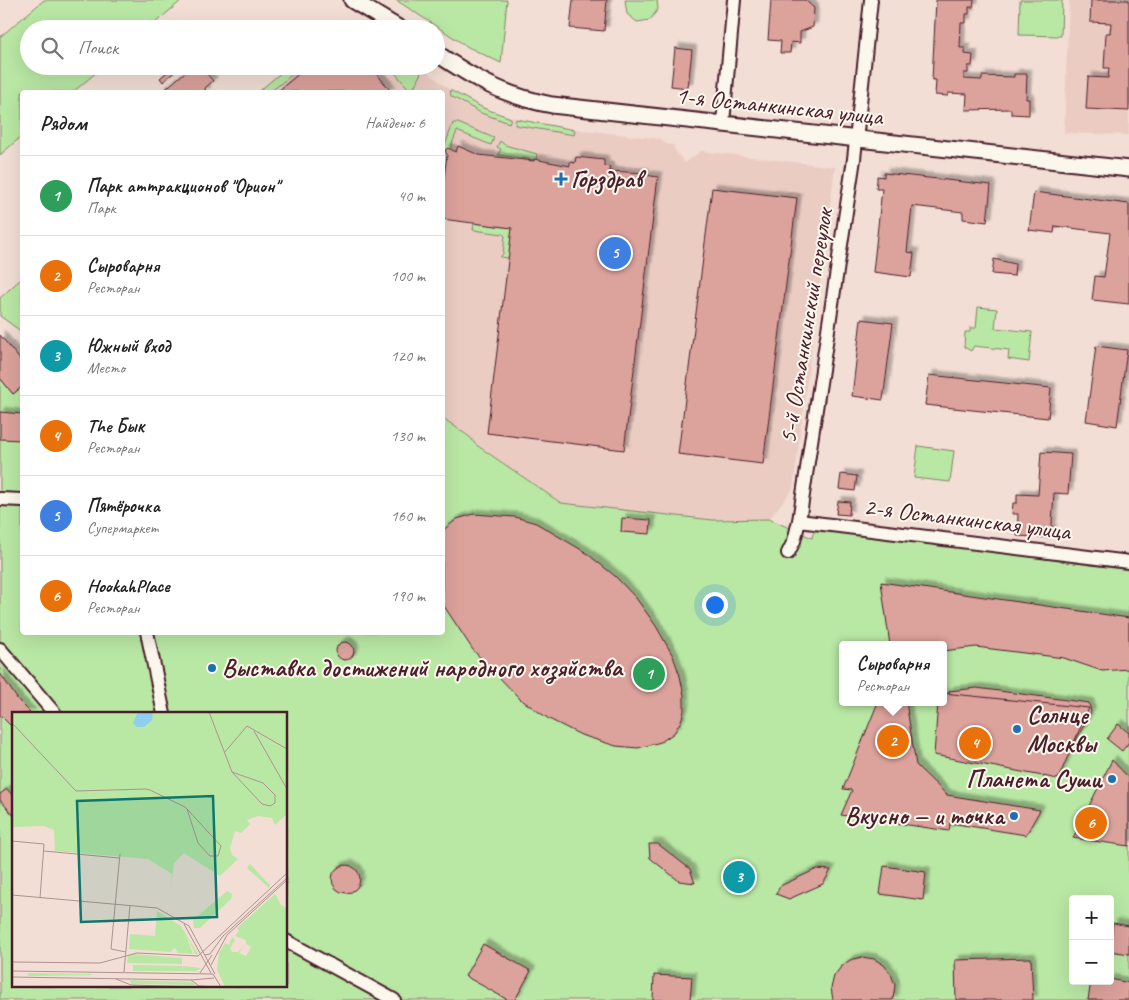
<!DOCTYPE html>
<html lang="ru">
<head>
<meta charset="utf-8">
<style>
  :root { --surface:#fff; --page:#f6f6f6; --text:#222; --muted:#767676; --line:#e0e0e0; --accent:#0b8043 }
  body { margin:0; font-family:Caveat,sans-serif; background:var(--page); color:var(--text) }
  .controls { position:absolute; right:15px; bottom:15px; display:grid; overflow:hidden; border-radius:5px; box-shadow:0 5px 20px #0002 }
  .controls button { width:45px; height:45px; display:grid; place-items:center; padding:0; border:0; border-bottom:1px solid var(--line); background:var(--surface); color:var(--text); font:25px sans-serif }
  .you { position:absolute; left:714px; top:604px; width:18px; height:18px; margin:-12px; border:4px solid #fff; border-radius:50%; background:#1a73e8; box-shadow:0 0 0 8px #1a73e833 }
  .badge { display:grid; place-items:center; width:32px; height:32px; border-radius:50%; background:var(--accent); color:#fff; font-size:16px; font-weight:700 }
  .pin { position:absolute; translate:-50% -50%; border:2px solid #fff; box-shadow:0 1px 5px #0006 }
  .popup { position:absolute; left:839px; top:641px; width:108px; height:65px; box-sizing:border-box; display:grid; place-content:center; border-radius:5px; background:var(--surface); filter:drop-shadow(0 1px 4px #0005); font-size:16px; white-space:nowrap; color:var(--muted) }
  .popup b { font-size:19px; color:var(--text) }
  .popup::after { content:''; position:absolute; left:50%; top:100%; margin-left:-10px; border:10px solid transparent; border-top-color:var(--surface) }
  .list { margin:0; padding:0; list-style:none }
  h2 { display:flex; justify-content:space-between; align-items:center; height:65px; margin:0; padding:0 20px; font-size:21px }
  h2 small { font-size:16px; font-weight:400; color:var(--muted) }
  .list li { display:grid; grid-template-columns:32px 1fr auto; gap:15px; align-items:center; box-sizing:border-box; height:80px; padding:0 20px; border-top:1px solid var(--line) }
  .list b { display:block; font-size:19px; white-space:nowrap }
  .list p { margin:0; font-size:16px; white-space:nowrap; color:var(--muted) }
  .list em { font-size:16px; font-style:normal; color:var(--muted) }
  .icon { flex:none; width:28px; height:28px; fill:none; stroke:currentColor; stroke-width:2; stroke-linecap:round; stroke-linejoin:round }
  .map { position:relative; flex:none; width:1129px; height:1000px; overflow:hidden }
  .search { position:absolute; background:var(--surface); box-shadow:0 5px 20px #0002; left:20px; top:20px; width:425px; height:55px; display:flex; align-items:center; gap:12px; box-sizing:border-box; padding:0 18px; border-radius:28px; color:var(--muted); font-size:19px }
  .panel { position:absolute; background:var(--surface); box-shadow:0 5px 20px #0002; left:20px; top:90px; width:425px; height:545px; border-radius:5px }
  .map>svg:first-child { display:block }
  .built { fill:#ebccc3 }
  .green { fill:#b9e7a4; stroke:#828368; fill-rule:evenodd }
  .building { fill:#dca29c; stroke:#4a1f2b; filter:url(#shadow) }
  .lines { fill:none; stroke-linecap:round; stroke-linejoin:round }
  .minor-casing { stroke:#4a1f2b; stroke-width:16 }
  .tertiary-casing { stroke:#4a1f2b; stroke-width:19 }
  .minor { stroke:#fbf7ec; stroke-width:12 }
  .tertiary { stroke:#fbf7ec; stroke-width:15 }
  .poi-dot { fill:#1f6fb2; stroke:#fbf7ec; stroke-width:2 }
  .labels { text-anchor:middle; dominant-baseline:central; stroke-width:4; stroke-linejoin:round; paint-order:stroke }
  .street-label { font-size:25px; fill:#4a1f2b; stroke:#fbf7ec }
  .poi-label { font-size:25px; font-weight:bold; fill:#4a1f2b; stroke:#fbf7ec; text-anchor:start }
  .inset-road { fill:none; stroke:#af9290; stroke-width:1 }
  .view { fill:#0f766e; fill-opacity:0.15; stroke:#0f766e; stroke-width:2.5 }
  .inset-edge { fill:none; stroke:#4a1f2b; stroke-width:2.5 }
</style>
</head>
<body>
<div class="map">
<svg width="1129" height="1000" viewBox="0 0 1129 1000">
  <defs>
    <filter id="shadow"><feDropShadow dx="4.5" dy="-4.5" stdDeviation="1" flood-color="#0004"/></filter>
  </defs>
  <rect width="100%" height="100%" fill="#f2ded4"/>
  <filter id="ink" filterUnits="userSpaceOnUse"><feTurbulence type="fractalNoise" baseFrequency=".02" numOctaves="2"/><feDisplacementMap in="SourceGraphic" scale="10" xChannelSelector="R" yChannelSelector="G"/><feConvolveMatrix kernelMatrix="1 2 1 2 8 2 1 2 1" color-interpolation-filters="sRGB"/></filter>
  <g filter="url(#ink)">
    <g class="built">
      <polygon points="1069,0 1129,0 1129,135 1064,133"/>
      <polygon points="289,66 420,66 450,90 495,113 550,126 661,139 666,144 674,145 674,149 685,163 701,151 835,167 793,489 769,519 713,520 561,503 475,444 471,438 443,418 442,92 258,92"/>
    </g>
    <g class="green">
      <polygon points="44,0 182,0 148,29 29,29 29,66 104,66 73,92 22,92 22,136 0,155 0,37"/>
      <polygon points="396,0 507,0 501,63 468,47"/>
      <polygon points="625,0 657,0 658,9 650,20 637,22 627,14"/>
      <polygon points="1020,0 1062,0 1061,36 1019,35"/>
      <polygon points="289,66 303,66 270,92 259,91"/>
      <polygon points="389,66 420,66 423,68 412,92 409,92 409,89"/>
      <polygon points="450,90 483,108 511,118 509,123 481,113 451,96"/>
      <polygon points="516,119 575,130 574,135 515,125"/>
      <polygon points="453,123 458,123 494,138 491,145 457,131 450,149 445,150 448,155 443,193 443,151"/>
      <polygon points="500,141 505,145 537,154 536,160 498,155 501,149 497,147"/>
      <polygon points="474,223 512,228 509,258 500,257 503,254 505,236 503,234 473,230"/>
      <polygon points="22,278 22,332 0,316 0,298"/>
      <polygon points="978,307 997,309 995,328 1032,332 1029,362 1008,359 1009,350 974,346 971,351 964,347 965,332 970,332 970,328 976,328"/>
      <path d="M 0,378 L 13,394 L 22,387 L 22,632 L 442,632 L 443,418 L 471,438 L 475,444 L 561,503 L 713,520 L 769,519 L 812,538 L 813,533 L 820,529 L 1129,570 L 1129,1000 L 0,1000 ZM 843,645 L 943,645 L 943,702 L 843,702 ZM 14,714 L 286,714 L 286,986 L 14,986 ZM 1073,899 L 1110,899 L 1110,981 L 1073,981 Z"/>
      <polygon points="918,446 954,451 950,482 914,478"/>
    </g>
    <g class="building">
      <polygon points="573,0 607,0 604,31 570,28"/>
      <polygon points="771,0 805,0 814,8 813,27 800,32 800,43 791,42 790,53 780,53 781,41 768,40"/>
      <polygon points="936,0 974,0 973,7 969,7 969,14 966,14 966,23 961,23 960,48 965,48 965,54 973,55 972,66 968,66 968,73 964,73 964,79 982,80 982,76 1014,77 1014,74 1027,74 1026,99 1029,99 1029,115 1011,114 1011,109 966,110 967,94 948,93 948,96 935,95 936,80 932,80"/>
      <polygon points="1091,0 1129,0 1129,111 1086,109 1088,77 1108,78 1109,68 1104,68 1106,33 1110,33 1111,23 1090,22"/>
      <polygon points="675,48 692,50 688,88 671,86"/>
      <polygon points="174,66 181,66 163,82 160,78"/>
      <polygon points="192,66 200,66 213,81 205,88 206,92 162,92"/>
      <polygon points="308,66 370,66 391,91 389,92 277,92"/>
      <polygon points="458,146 479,155 534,161 534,159 570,166 570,162 575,163 576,157 604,160 604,166 610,167 609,171 645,173 645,175 658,177 624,450 487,433 512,228 442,219 442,193 447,155 445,150 448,148 456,152"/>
      <polygon points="884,173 991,185 987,222 963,219 963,212 912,206 907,252 914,253 911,277 873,272 882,189 876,189 877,180 877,176 884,177"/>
      <polygon points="712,188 797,198 763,464 678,454"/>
      <polygon points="1034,192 1129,204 1129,304 1092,300 1095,276 1104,277 1110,233 1055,226 1054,233 1029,230"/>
      <polygon points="994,259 1015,264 1014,276 992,274"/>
      <polygon points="861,319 893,323 883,400 852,396"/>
      <polygon points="0,335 22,362 22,387 13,394 0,378"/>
      <polygon points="1096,346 1127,350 1117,426 1086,421"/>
      <polygon points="929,375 1051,388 1048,418 925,405"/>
      <polygon points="0,412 22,414 22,440 0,439"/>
      <polygon points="1041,452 1071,454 1068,494 1054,493 1051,538 1017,536 1018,514 1012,514 1013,503 1017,503 1017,494 1038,495"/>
      <polygon points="841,474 857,476 855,491 839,489"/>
      <polygon points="838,501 850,502 849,515 836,514"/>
      <polygon points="474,514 515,517 536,523 585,552 615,576 636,598 656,626 673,656 680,676 684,695 684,711 681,721 674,733 661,742 638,748 616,746 581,735 549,719 520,699 473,650 442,603 442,531 457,519"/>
      <polygon points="622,518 651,520 650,534 621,532"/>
      <polygon points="881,582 1129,618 1129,669 1102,671 1064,658 976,647 943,651 943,645 890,645"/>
      <circle cx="345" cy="651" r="9"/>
      <polygon points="0,673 18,700 32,714 14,714 14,729 0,715"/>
      <polygon points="977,688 1089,703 1091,712 1060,770 967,757 960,751 956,747 949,691"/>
      <polygon points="943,693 1089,708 1058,779 934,755 938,702 943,702"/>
      <polygon points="878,702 906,702 916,765 947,795 1040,810 1026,835 950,823 949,831 841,815 852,790 843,789"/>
      <polygon points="1118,724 1129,733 1129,742 1122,751 1107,739"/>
      <polygon points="1112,760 1129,778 1129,846 1073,838"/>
      <polygon points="7,789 14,797 14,816 0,800 0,794"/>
      <polygon points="649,844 658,844 690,869 695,883 679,881 650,858"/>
      <circle cx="346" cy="879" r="14"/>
      <polygon points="884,866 926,872 923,900 880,894"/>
      <polygon points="817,869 831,870 823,884 789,899 776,894 780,886"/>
      <polygon points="1113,923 1129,926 1129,954 1110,951"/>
      <polygon points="483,944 531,971 515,1000 508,1000 465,976"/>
      <polygon points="862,957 874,959 884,965 891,974 895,985 893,1000 833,1000 831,988 834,976 841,967 850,960"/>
      <polygon points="1031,958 1033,1000 956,1000 955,960"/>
      <polygon points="654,975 692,977 690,1000 653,1000"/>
      <polygon points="1110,979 1129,983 1129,1000 1088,1000 1091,981 1110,981"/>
    </g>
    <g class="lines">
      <g class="minor-casing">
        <g id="minor">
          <polyline points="723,123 734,0"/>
          <polyline points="0,499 22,500"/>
          <polyline points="799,521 1129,562"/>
          <polyline points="788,553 794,541 799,521 854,159 871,0"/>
          <polyline points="147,632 164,714"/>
          <polyline points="0,649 55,714"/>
          <polyline points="286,941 394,1000"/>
        </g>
      </g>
      <g class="tertiary-casing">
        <g id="tertiary">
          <polyline points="352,0 400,29"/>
          <path d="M 436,53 C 475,79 504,96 552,105 L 1129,169"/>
        </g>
      </g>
      <use href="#minor" class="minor"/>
      <use href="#tertiary" class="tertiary"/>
    </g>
  </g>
  <g class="poi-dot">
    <path d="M558.5 171.5h5v5h5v5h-5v5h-5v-5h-5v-5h5z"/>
    <circle cx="212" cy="668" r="5"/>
    <circle cx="1017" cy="729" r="5"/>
    <circle cx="1112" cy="779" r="5"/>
    <circle cx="1014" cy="816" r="5"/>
  </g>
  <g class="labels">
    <g class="street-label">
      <text transform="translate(779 106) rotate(6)">1-я Останкинская улица</text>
      <text transform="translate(806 326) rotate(-81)">5-й Останкинский переулок</text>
      <text transform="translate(967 519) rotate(7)">2-я Останкинская улица</text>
    </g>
    <g class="poi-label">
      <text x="571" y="179">Горздрав</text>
      <text x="222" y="668">Выставка достижений народного хозяйства</text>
      <text x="1027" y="715">Солнце<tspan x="1027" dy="29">Москвы</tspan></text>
      <text x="1102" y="779" text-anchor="end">Планета Суши</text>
      <text x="1004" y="816" text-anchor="end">Вкусно — и точка</text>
    </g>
  </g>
  <g transform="translate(12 712)">
    <rect width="275" height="275" fill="#f2ded4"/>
    <path d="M 0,0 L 275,0 L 275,102 L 263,113 L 260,106 L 246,104 L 235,108 L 238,112 L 229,121 L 223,119 L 218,136 L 220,143 L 226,147 L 208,164 L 172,141 L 162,151 L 158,181 L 160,162 L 136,147 L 43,139 L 42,118 L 32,114 L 0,115 ZM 238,152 L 258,173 L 257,176 L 235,156 ZM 215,179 L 220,182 L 219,187 L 188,216 L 182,216 L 181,208 ZM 263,182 L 269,193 L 275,196 L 275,275 L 213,275 L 205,258 L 207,241 L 213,231 L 217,233 L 220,225 L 223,228 L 218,236 L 220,240 L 226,240 L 233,233 L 227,241 L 234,244 L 239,235 L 234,232 L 234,228 L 223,224 L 227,219 L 225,216 ZM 145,199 L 169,214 L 186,242 L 184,243 L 173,221 L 181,242 L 166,241 L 163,236 L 158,240 L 117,237 L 118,222 L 143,224 ZM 120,242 L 170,246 L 170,252 L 115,251 L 116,243 ZM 121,253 L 170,254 L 170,258 L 171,254 L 189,256 L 184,259 L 121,259 ZM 16,261 L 78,262 L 80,263 L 16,264 ZM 118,268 L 180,270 L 183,273 L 119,272 Z" fill="#b9e7a4"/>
    <path d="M 126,0 L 141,0 L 140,8 L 132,15 L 125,15 L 121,11 Z" fill="#8ecfef"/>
    <path class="inset-road" d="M 197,0 L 220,60 L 250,92 L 258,94 L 263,91 L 263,83 L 251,71 L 220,60M 0,11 L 64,79 L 134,77 L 138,78 L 173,95 L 176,98 L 209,134 L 206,144 L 198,144 L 186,131 L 175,97M 242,19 L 275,77M 212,41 L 235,14 L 275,37M 0,129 L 32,132 L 28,186M 32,139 L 107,146M 108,142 L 99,237 L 114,240M 0,183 L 145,196 L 177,214 L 203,262M 172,212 L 199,261M 193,243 L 198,242 L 211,224 L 275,166M 0,250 L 88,251 L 125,241 L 186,244 L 275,161M 199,253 L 215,223 L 275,168M 0,259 L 201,262 L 209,275M 112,260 L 118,193M 188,261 L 200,243M 0,265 L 179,268 L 187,274 L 207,275M 104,267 L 119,273 L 186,275M 179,268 L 202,266"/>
    <path class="view" d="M 201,84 L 205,205 L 69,210 L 65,89 Z"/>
    <rect width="275" height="275" class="inset-edge"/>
  </g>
</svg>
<div class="controls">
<button>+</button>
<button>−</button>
</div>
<div class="you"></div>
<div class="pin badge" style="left:649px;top:674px;background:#2e9e5b">1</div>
<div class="pin badge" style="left:893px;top:741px;background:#e8710a">2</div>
<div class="popup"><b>Сыроварня</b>Ресторан</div>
<div class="pin badge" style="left:739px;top:877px;background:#0f9aa8">3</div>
<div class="pin badge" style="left:975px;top:743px;background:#e8710a">4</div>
<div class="pin badge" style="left:615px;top:253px;background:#3f7fe0">5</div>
<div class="pin badge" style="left:1091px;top:823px;background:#e8710a">6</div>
<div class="search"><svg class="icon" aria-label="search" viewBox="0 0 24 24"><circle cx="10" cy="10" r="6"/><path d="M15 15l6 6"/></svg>Поиск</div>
<section class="panel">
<h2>Рядом<small>Найдено: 6</small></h2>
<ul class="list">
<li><span class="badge" style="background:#2e9e5b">1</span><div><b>Парк аттракционов &quot;Орион&quot;</b><p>Парк</p></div><em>40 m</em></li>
<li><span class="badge" style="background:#e8710a">2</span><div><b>Сыроварня</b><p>Ресторан</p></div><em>100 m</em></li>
<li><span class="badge" style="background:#0f9aa8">3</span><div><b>Южный вход</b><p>Место</p></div><em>120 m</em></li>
<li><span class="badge" style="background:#e8710a">4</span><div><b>The Бык</b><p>Ресторан</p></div><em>130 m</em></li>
<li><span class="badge" style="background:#3f7fe0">5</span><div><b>Пятёрочка</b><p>Супермаркет</p></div><em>160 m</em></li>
<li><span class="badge" style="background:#e8710a">6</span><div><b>HookahPlace</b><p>Ресторан</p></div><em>190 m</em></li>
</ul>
</section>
</div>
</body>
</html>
